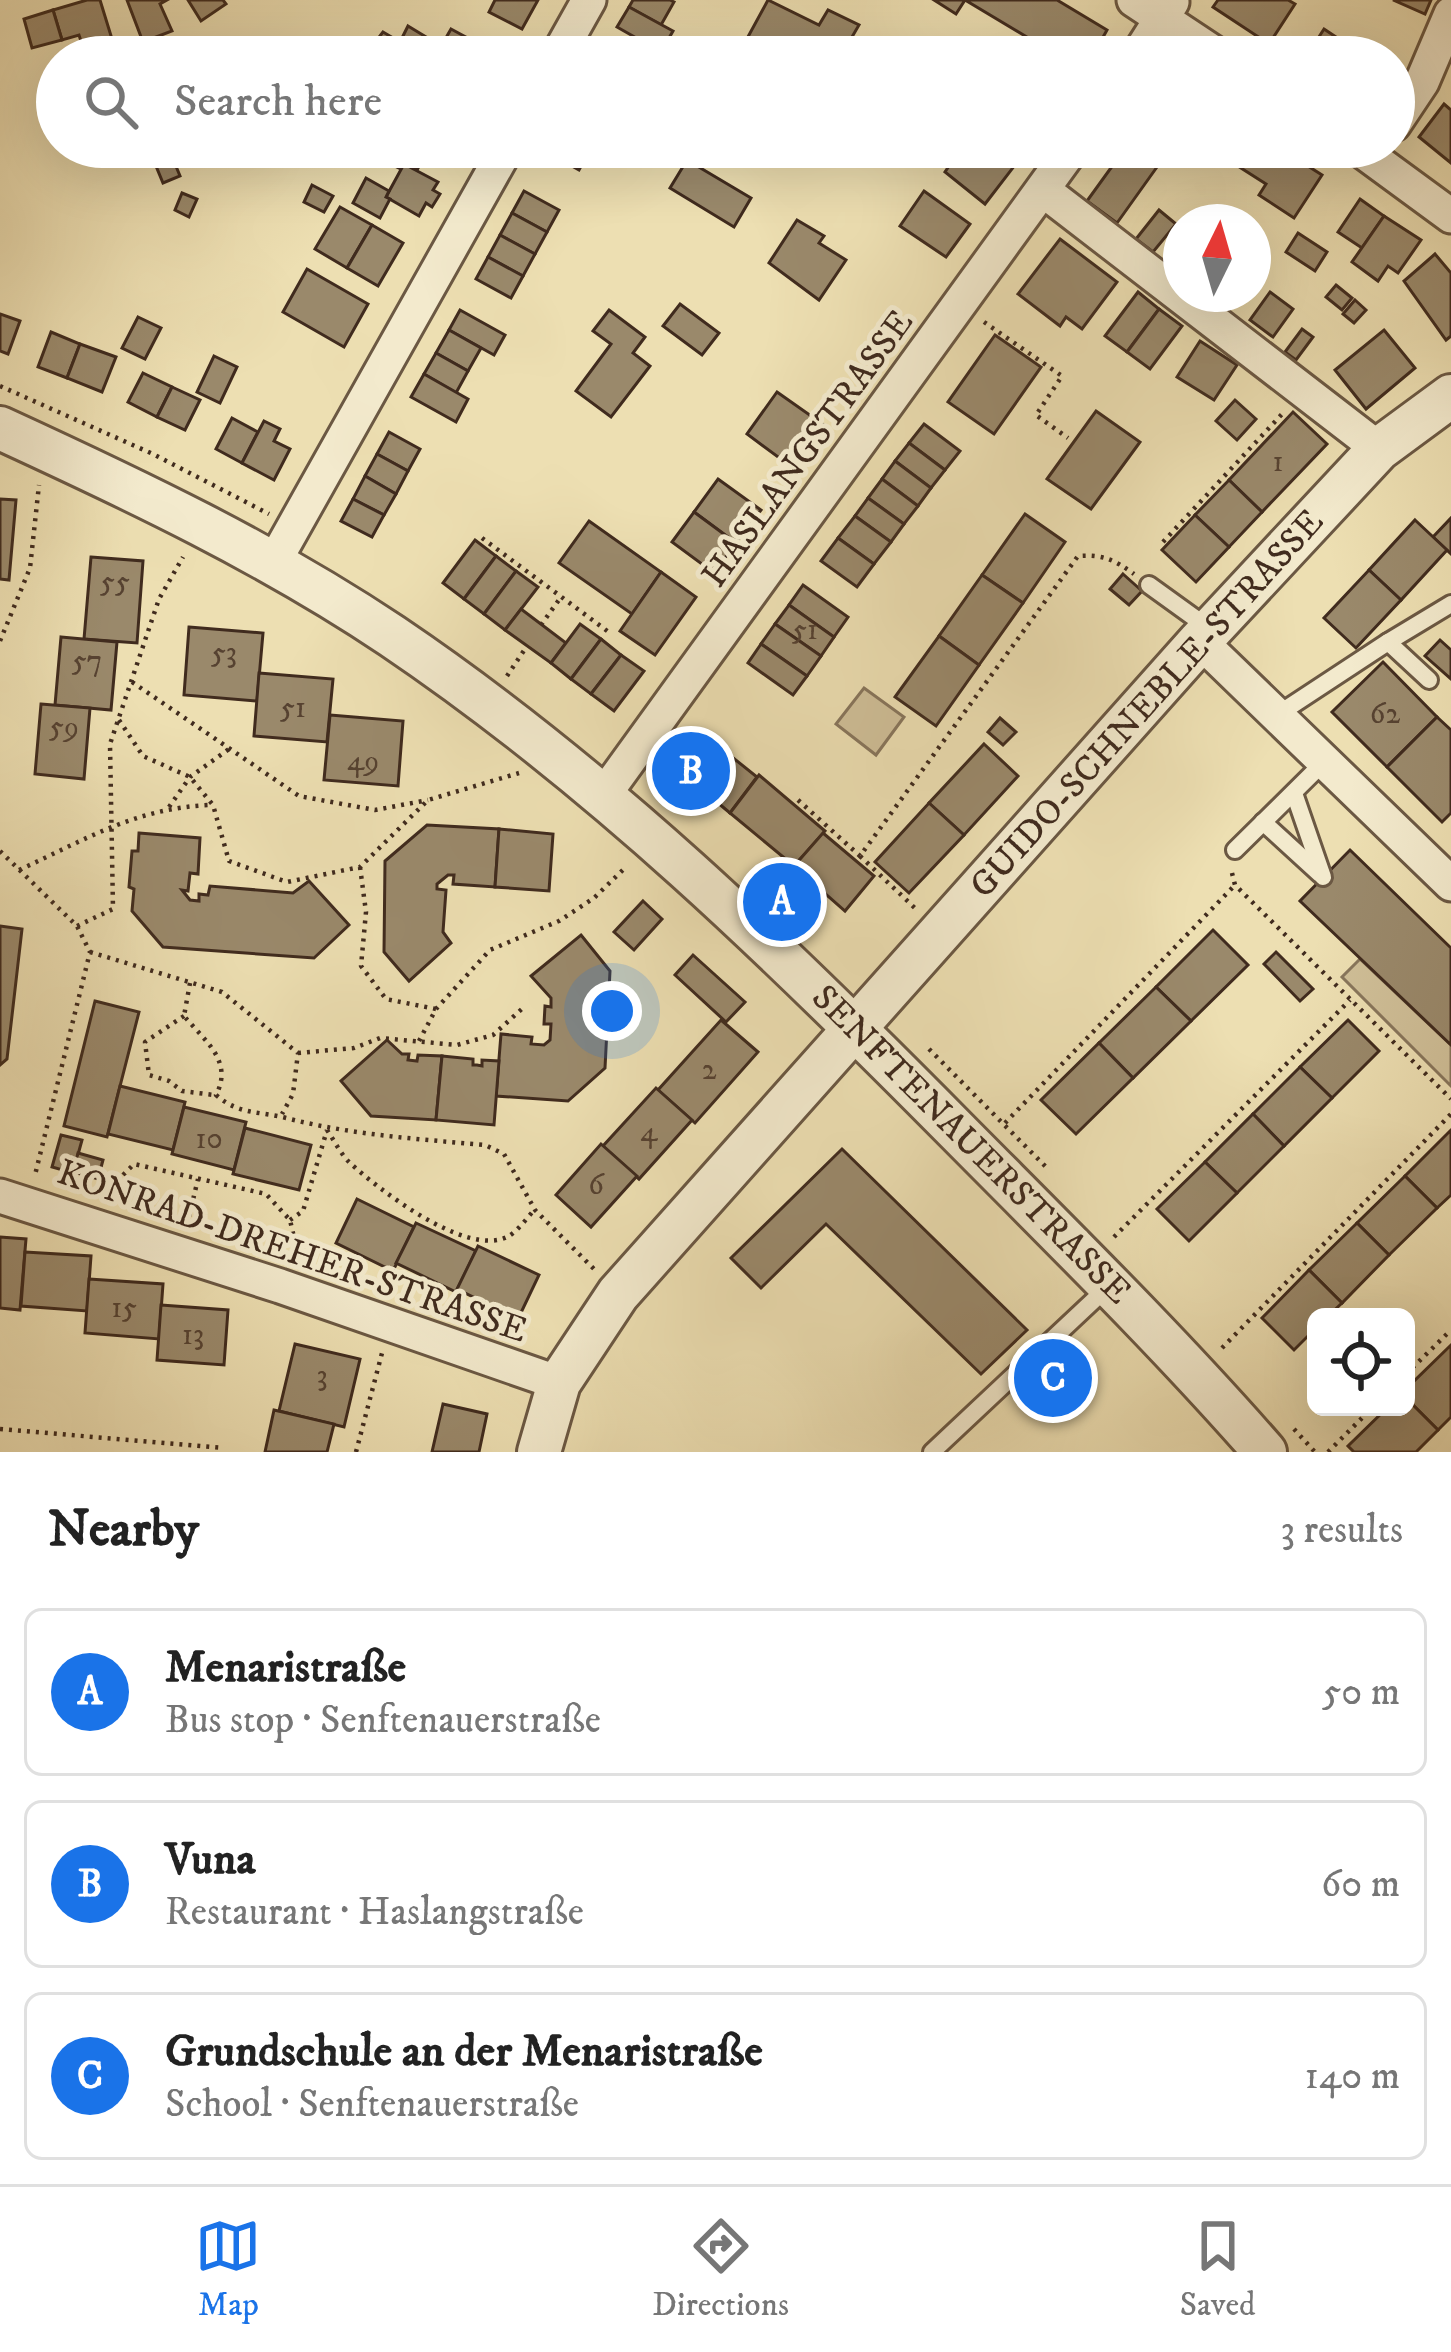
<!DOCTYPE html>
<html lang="en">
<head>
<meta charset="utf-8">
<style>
  :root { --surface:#fff; --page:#f2f2f2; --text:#222; --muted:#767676; --line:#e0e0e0; --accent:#1a73e8 }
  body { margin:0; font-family:"IM FELL DW Pica",serif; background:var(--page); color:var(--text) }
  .controls { position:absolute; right:36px; bottom:36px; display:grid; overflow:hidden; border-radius:18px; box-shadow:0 12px 48px #0002 }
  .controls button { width:108px; height:108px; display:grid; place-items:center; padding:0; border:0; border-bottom:3px solid var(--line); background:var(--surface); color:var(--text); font:60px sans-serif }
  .compass { position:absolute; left:1163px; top:204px; width:108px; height:108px; border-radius:50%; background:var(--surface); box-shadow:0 12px 48px #0002; rotate:5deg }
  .you { position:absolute; left:612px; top:1011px; width:42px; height:42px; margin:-30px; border:9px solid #fff; border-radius:50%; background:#1a73e8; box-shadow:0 0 0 18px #1a73e833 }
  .badge { display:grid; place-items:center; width:78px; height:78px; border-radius:50%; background:var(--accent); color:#fff; font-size:39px; font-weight:700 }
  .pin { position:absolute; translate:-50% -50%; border:6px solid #fff; box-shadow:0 3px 12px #0006 }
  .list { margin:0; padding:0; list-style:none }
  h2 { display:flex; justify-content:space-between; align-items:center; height:156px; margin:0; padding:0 48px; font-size:51px }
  h2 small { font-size:39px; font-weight:400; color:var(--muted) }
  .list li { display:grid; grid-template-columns:78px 1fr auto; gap:36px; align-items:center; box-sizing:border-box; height:168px; margin:0 24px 24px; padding:0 24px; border:3px solid var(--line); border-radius:18px }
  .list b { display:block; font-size:45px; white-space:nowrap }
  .list p { margin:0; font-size:39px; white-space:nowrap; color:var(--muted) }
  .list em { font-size:39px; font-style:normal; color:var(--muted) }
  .icon { flex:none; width:66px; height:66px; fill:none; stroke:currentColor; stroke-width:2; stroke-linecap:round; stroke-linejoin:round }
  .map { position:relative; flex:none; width:1451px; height:1452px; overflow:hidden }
  .search { position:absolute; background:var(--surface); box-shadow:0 12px 48px #0002; left:36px; right:36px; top:36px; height:132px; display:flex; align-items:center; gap:30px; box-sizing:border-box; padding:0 42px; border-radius:66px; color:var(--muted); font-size:45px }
  .sheet { height:732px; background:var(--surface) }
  nav { display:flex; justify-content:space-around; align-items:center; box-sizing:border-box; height:168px; border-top:3px solid var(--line); background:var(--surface); font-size:33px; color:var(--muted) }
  nav a { display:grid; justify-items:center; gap:6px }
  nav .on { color:var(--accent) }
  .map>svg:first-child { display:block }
  .green { fill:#d0c099; stroke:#88765c; stroke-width:3 }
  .building { fill:#9a896b; stroke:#402b1e; stroke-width:3 }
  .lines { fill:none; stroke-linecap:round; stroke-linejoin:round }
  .service-casing { stroke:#6b5843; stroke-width:22 }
  .minor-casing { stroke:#6b5843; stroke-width:39 }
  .tertiary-casing { stroke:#6b5843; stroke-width:48 }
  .path { stroke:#402b1e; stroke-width:4.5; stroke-dasharray:3 6; stroke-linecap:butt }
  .service { stroke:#f3eacd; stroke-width:16 }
  .minor { stroke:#f3eacd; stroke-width:33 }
  .tertiary { stroke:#f3eacd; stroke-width:42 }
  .labels { text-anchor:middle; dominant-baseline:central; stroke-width:10; stroke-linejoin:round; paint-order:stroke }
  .number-label { font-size:30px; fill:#564231 }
  .street-label { font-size:36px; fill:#402b1e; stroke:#f3eacd }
</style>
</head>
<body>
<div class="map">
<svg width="1451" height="1452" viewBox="0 0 1451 1452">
  <rect width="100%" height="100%" fill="#eddfb2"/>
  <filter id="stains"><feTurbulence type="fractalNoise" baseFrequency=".00167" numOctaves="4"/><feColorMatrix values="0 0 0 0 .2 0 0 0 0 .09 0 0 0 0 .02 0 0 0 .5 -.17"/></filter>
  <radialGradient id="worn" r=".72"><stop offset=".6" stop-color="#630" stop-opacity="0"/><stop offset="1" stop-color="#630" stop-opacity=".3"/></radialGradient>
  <g class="green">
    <polygon points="864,688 904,717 876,755 836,724"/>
    <polygon points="1360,959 1451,1045 1451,1086 1342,977"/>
  </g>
  <g class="building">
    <polygon points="87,0 100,0 116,52 86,57 79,35 62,40 53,10"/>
    <polygon points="127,0 167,0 160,4 172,31 143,42"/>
    <polygon points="188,0 223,0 226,4 201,21"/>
    <polygon points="495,0 538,0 522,29 489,12"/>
    <polygon points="633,0 670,0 674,2 661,25 629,7"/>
    <polygon points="768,0 819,25 828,10 859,25 845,49 837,45 831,57 770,57 763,53 761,57 737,57"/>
    <polygon points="934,0 1057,0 1107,30 1092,57 1060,57 965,0 956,14"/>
    <polygon points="1218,0 1288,0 1295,4 1269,44 1213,7"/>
    <polygon points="1393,0 1431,0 1425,14"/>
    <polygon points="629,7 673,31 661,52 617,27"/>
    <polygon points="53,10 62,40 32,48 24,19"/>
    <polygon points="408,26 441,46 435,57 426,57 400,42"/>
    <polygon points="451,29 503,57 435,57"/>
    <polygon points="1324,29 1366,57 1306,57"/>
    <polygon points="383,32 400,42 426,57 381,57 369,50"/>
    <polygon points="1444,104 1451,110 1451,163 1419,137"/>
    <polygon points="376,147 400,147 423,159 417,170 404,164 401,169 372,155"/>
    <polygon points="427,147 457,147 450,160"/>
    <polygon points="550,147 584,147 590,150 579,170 547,152"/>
    <polygon points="962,147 1019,147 1025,152 985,204 945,172"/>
    <polygon points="1126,147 1158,147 1167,153 1117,223 1087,201"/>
    <polygon points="1208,147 1278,147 1322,175 1294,218 1259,195 1266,184"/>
    <polygon points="173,159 180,176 163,183 156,166"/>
    <polygon points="687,160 751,198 734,227 670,188"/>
    <polygon points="404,164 438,182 433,190 440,194 432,207 426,203 419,216 386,197"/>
    <polygon points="366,178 389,191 386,197 390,199 380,218 353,203"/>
    <polygon points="312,185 333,196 324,212 304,202"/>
    <polygon points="524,191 559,210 547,232 512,213"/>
    <polygon points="924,191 970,224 946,257 900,226"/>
    <polygon points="182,193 197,199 189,217 175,210"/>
    <polygon points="1360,199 1384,216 1362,248 1338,232"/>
    <polygon points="340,207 372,225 347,268 315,249"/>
    <polygon points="1159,210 1176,224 1153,252 1136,239"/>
    <polygon points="512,213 547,232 535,254 500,235"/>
    <polygon points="1384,216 1421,240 1398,273 1388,266 1378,281 1352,262"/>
    <polygon points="797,220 824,236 819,243 846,260 819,300 769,263"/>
    <polygon points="372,225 403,243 378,286 347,268"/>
    <polygon points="1298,233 1327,252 1315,271 1286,252"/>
    <polygon points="500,235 535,254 523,276 488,257"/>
    <polygon points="1181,237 1181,267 1166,256"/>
    <polygon points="1060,239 1117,282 1082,329 1066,317 1060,326 1018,294"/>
    <polygon points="1435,254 1451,273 1451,336 1446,340 1404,281"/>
    <polygon points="488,257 523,276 511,298 476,279"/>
    <polygon points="307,269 368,304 344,347 283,312"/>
    <polygon points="1336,285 1352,298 1342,310 1326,297"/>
    <polygon points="1138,292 1159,309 1127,352 1105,336"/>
    <polygon points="1270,292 1293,309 1273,337 1250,320"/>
    <polygon points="1355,300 1366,310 1354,323 1343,314"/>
    <polygon points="680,304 719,333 702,355 663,326"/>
    <polygon points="1159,309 1182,326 1150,369 1127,352"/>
    <polygon points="460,310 505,335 494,355 449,330"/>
    <polygon points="609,310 645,337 633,353 650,366 611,417 576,391 611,344 593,331"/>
    <polygon points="0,314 20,321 8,354 0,351"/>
    <polygon points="138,317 161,328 145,359 122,348"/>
    <polygon points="1302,329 1313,337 1296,360 1285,352"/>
    <polygon points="449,330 481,348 468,371 436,353"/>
    <polygon points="1384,330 1415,368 1366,409 1335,370"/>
    <polygon points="51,332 80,344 67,378 38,367"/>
    <polygon points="995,335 1041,367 994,434 948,402"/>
    <polygon points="1200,341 1237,365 1214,400 1177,377"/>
    <polygon points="80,344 116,357 102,392 67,378"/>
    <polygon points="436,353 468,371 456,393 424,374"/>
    <polygon points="214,356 237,367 220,403 197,392"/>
    <polygon points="143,373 172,387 157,417 128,402"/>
    <polygon points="424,374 468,399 456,422 411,397"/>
    <polygon points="172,387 200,400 185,430 157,417"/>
    <polygon points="777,392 824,425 793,468 747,434"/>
    <polygon points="1235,400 1256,419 1237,440 1216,421"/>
    <polygon points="1096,411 1140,442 1091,509 1047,479"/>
    <polygon points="1293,412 1327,444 1262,512 1229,480"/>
    <polygon points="232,418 258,432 242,463 216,449"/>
    <polygon points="264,421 280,429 274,441 290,449 274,480 242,463"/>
    <polygon points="924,424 960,451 945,470 909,443"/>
    <polygon points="389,432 420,449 408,471 377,454"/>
    <polygon points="909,443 945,470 931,488 895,461"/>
    <polygon points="377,454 408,471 396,494 365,476"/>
    <polygon points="895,461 931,488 918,506 882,479"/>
    <polygon points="365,476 396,494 384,515 353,499"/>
    <polygon points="718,479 761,510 736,543 694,512"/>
    <polygon points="882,479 918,506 904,524 868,498"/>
    <polygon points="1229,480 1262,512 1229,547 1195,515"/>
    <polygon points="868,498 904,524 891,542 855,516"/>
    <polygon points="0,499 16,500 9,580 0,579"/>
    <polygon points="353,499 384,515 372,537 341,521"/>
    <polygon points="694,512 736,543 714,573 672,542"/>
    <polygon points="1025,514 1065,542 1023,603 982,575"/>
    <polygon points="1195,515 1229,547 1196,582 1162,550"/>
    <polygon points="855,516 891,542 874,564 838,538"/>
    <polygon points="1451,518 1451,554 1433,537"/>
    <polygon points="1415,520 1447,550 1401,600 1369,570"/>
    <polygon points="589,521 661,572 632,614 559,563"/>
    <polygon points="838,538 874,564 857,587 821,561"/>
    <polygon points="475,540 496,556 464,599 443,583"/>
    <polygon points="496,556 516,571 484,614 464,599"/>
    <polygon points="91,557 143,561 137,643 84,639"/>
    <polygon points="1369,570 1401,600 1356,648 1324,618"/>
    <polygon points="516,571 538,587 505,630 484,614"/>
    <polygon points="661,572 696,597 655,655 620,631"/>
    <polygon points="1123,574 1142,591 1129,605 1110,589"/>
    <polygon points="982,575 1023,603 979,665 939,636"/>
    <polygon points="803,585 848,617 834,637 789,605"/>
    <polygon points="789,605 834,637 821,656 775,624"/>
    <polygon points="521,609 566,643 551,663 505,630"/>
    <polygon points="580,624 601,639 571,679 551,663"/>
    <polygon points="775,624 821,656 807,676 761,644"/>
    <polygon points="189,627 263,633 257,701 184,695"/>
    <polygon points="939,636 979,665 936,726 895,697"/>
    <polygon points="61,637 117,642 111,710 55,705"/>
    <polygon points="601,639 621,655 591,694 571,679"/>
    <polygon points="1440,640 1451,650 1451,679 1425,656"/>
    <polygon points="761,644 807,676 793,695 748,663"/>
    <polygon points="621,655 644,671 614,711 591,694"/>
    <polygon points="1383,662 1437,717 1387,767 1332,712"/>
    <polygon points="259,673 333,679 327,742 254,736"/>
    <polygon points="41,704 90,708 84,779 35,774"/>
    <polygon points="330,715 403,721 398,786 324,780"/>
    <polygon points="1437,717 1451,730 1451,813 1442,822 1387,767"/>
    <polygon points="1000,718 1016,732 1003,745 988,732"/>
    <polygon points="702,733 757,777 730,813 674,766"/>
    <polygon points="984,744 1018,776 964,835 929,803"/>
    <polygon points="759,775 825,831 794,866 730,813"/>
    <polygon points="929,803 964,835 909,893 875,862"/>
    <polygon points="427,825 499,829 495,887 453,884 454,875 448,875 437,884 437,889 446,890 443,932 451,943 409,981 384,952 385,861"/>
    <polygon points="499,829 553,834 549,891 495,887"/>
    <polygon points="139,833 200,838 198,874 190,873 188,891 182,890 190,900 199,901 199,894 208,895 210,886 293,893 309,881 349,925 314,958 163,947 132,911 134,889 129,887 132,851 138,851"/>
    <polygon points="823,833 874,876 845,911 794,866"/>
    <polygon points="1350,850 1451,948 1451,1045 1300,901"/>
    <polygon points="643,901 662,919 634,950 614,932"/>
    <polygon points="0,926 22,929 7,1059 0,1065"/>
    <polygon points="1213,930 1248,965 1191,1021 1156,987"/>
    <polygon points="581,935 610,971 605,1068 568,1101 496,1096 501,1034 532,1037 531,1044 544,1045 550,1040 551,1024 544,1024 545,1006 551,1007 551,998 531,976"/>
    <polygon points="1276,952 1313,989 1300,1001 1264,964"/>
    <polygon points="693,955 745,1002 726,1022 675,975"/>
    <polygon points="1156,987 1191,1021 1133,1078 1099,1043"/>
    <polygon points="95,1001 139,1012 107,1137 64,1126"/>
    <polygon points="721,1020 758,1052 695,1123 658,1090"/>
    <polygon points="1348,1020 1379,1051 1332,1098 1300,1067"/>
    <polygon points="387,1040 402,1054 409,1054 408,1060 417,1061 418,1055 442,1056 436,1120 371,1116 341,1081"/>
    <polygon points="1099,1043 1133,1078 1076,1134 1041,1100"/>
    <polygon points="442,1056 473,1059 473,1065 477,1065 482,1066 482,1060 499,1061 494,1125 436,1120"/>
    <polygon points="1300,1067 1332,1098 1284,1146 1253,1114"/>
    <polygon points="120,1086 185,1102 173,1150 108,1134"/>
    <polygon points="656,1088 692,1120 639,1179 603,1146"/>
    <polygon points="184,1107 246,1122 234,1170 172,1154"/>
    <polygon points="1253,1114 1284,1146 1237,1193 1205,1162"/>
    <polygon points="245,1128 311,1145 299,1190 233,1174"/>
    <polygon points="1451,1130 1451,1195 1437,1208 1405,1176"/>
    <polygon points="61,1135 82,1140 73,1173 52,1167"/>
    <polygon points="601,1144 637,1176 591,1227 556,1195"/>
    <polygon points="842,1149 1027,1330 981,1374 826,1224 761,1288 731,1258"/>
    <polygon points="78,1153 103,1160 98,1179 73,1172"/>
    <polygon points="1205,1162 1237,1193 1189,1241 1157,1209"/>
    <polygon points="1405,1176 1437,1208 1389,1255 1357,1223"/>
    <polygon points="357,1199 414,1227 393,1271 336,1243"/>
    <polygon points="416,1223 476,1251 456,1292 396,1263"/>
    <polygon points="1357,1223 1389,1255 1342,1303 1309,1270"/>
    <polygon points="0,1237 26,1239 20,1310 0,1308"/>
    <polygon points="478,1246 539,1275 518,1319 457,1289"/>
    <polygon points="25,1252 91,1256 87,1311 21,1306"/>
    <polygon points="1309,1270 1342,1303 1327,1317 1316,1317 1316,1328 1294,1350 1262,1318"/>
    <polygon points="89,1279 163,1284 159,1339 85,1333"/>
    <polygon points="161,1305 228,1310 224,1365 157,1360"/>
    <polygon points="295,1344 360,1359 344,1427 279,1411"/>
    <polygon points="1451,1345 1451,1417 1438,1430 1406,1398 1406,1389"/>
    <polygon points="1406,1398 1438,1430 1416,1452 1354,1452 1348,1446 1388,1407 1406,1407"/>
    <polygon points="443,1404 487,1414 479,1452 432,1452"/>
    <polygon points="274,1410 334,1424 327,1452 265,1452"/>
  </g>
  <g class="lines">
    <g class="service-casing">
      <g id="service">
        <polyline points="1149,585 1210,629"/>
        <polyline points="1388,642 1451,604"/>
        <polyline points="1277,715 1388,642 1429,680"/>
        <polyline points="1294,793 1323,877"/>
        <polyline points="1263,822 1320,874"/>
        <polyline points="1235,850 1325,761"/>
        <polyline points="932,1452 1111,1284"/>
      </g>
    </g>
    <g class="minor-casing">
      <g id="minor">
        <polyline points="1134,0 1220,57"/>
        <polyline points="557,57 589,0"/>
        <polyline points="1137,57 1172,2"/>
        <polyline points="1394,124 1422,82 1451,14"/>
        <polyline points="1357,147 1451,216"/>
        <polyline points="1043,190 1379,449"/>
        <polyline points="274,562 507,147"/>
        <polyline points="1200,641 1451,884"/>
        <polyline points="603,796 1073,147"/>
        <polyline points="0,1196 280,1286 559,1383"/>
      </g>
    </g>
    <g class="tertiary-casing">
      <g id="tertiary">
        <path d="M 0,428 C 135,490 268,553 392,636 C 601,777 781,953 957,1131 C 1062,1237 1167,1340 1265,1452"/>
        <polyline points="539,1452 559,1383 618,1294 1200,641 1379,449 1451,396"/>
      </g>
    </g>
    <g class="path">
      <polyline points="984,322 1062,376 1036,415 1068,438"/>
      <polyline points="0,386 153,454 269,514"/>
      <polyline points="482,538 610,633"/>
      <polyline points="1163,542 1283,413"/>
      <polyline points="541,625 561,597"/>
      <polyline points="0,641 30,568 39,485"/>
      <polyline points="507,676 527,646"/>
      <polyline points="132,682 299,796 375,810 428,800"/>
      <polyline points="119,720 143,756 190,777 213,805 229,861 287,882 360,867 428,800 519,773"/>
      <path d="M 798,800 L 860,856 L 1078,556 C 1102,554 1115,560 1134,574"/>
      <polyline points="169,807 190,777 229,749"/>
      <polyline points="0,851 77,926 90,952 35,1175"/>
      <polyline points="860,856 917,910"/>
      <polyline points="360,867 366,912 361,966 386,999 436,1009"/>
      <path d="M 19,870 C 85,840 135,808 210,805"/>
      <polyline points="1232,873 1235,885 1451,1099"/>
      <polyline points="77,926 113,909 110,744 159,599 183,557"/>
      <polyline points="90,952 222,992 298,1053 293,1094 282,1114"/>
      <path d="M 190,983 L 184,1016 C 204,1040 234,1061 216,1095 C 239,1115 259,1111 286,1118 C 352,1135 418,1139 485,1145 L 504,1154 L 535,1210 L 596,1271"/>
      <polyline points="184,1016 145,1042 149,1075 169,1081 182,1091 214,1095"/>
      <polyline points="419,1041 436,1009 490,950 559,921 594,898 627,866"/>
      <polyline points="929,1049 1047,1168"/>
      <polyline points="298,1053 354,1048 380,1038 457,1045 493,1035 523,1008"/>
      <polyline points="1005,1123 1235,885"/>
      <path d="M 327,1130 C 334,1140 340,1153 349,1162 C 378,1189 465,1257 507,1237 C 517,1232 527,1218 534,1210"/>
      <polyline points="109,1197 112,1186 134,1164 266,1194 290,1220 295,1242 290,1258"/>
      <polyline points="290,1220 303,1211 327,1130"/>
      <polyline points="187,1225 198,1179"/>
      <polyline points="1114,1237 1350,1000"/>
      <polyline points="1222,1348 1451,1114"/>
      <polyline points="1406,1374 1451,1330"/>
      <polyline points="0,1429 223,1448"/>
      <polyline points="1294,1429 1315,1452"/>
      <polyline points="356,1452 382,1353"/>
      <polyline points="1328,1452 1373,1407"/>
    </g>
    <use href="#service" class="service"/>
    <use href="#minor" class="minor"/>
    <use href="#tertiary" class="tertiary"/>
  </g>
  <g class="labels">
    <g class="number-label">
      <text x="1278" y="462">1</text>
      <text x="115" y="582">55</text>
      <text x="805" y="630">51</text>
      <text x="224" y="653">53</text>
      <text x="87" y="661">57</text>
      <text x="293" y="708">51</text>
      <text x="1385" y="714">62</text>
      <text x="64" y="727">59</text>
      <text x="363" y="761">49</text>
      <text x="709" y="1070">2</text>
      <text x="649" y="1132">4</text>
      <text x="209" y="1139">10</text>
      <text x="596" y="1185">6</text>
      <text x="124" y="1308">15</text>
      <text x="193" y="1335">13</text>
      <text x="322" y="1376">3</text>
    </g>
    <g class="street-label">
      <text transform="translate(808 449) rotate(-54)">HASLANGSTRASSE</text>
      <text transform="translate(1147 704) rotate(-48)">GUIDO-SCHNEBLE-STRASSE</text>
      <text transform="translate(971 1145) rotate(45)">SENFTENAUERSTRASSE</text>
      <text transform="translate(292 1252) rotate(19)">KONRAD-DREHER-STRASSE</text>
    </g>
  </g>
  <rect width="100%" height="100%" filter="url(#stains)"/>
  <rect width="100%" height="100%" fill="url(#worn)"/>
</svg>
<div class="controls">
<button><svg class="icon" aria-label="locate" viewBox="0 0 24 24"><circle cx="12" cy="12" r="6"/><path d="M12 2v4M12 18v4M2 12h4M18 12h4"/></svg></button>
</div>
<svg class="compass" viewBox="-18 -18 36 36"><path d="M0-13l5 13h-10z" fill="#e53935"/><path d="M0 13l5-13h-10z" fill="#767676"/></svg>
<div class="you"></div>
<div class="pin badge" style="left:782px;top:902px">A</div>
<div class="pin badge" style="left:691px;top:771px">B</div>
<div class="pin badge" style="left:1053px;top:1378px">C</div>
<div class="search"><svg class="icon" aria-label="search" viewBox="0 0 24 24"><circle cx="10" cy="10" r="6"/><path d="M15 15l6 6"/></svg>Search here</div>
</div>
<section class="sheet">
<h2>Nearby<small>3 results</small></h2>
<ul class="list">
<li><span class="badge">A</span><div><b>Menaristraße</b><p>Bus stop · Senftenauerstraße</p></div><em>50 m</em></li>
<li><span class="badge">B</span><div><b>Vuna</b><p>Restaurant · Haslangstraße</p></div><em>60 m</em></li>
<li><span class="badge">C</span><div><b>Grundschule an der Menaristraße</b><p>School · Senftenauerstraße</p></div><em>140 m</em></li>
</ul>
</section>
<nav>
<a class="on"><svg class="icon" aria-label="map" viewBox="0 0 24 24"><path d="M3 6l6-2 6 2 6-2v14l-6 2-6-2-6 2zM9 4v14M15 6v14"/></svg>Map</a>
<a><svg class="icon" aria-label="directions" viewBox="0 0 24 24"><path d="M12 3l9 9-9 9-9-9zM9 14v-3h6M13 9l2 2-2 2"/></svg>Directions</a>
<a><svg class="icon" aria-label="saved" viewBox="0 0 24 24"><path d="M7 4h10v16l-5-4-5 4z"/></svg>Saved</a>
</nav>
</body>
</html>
